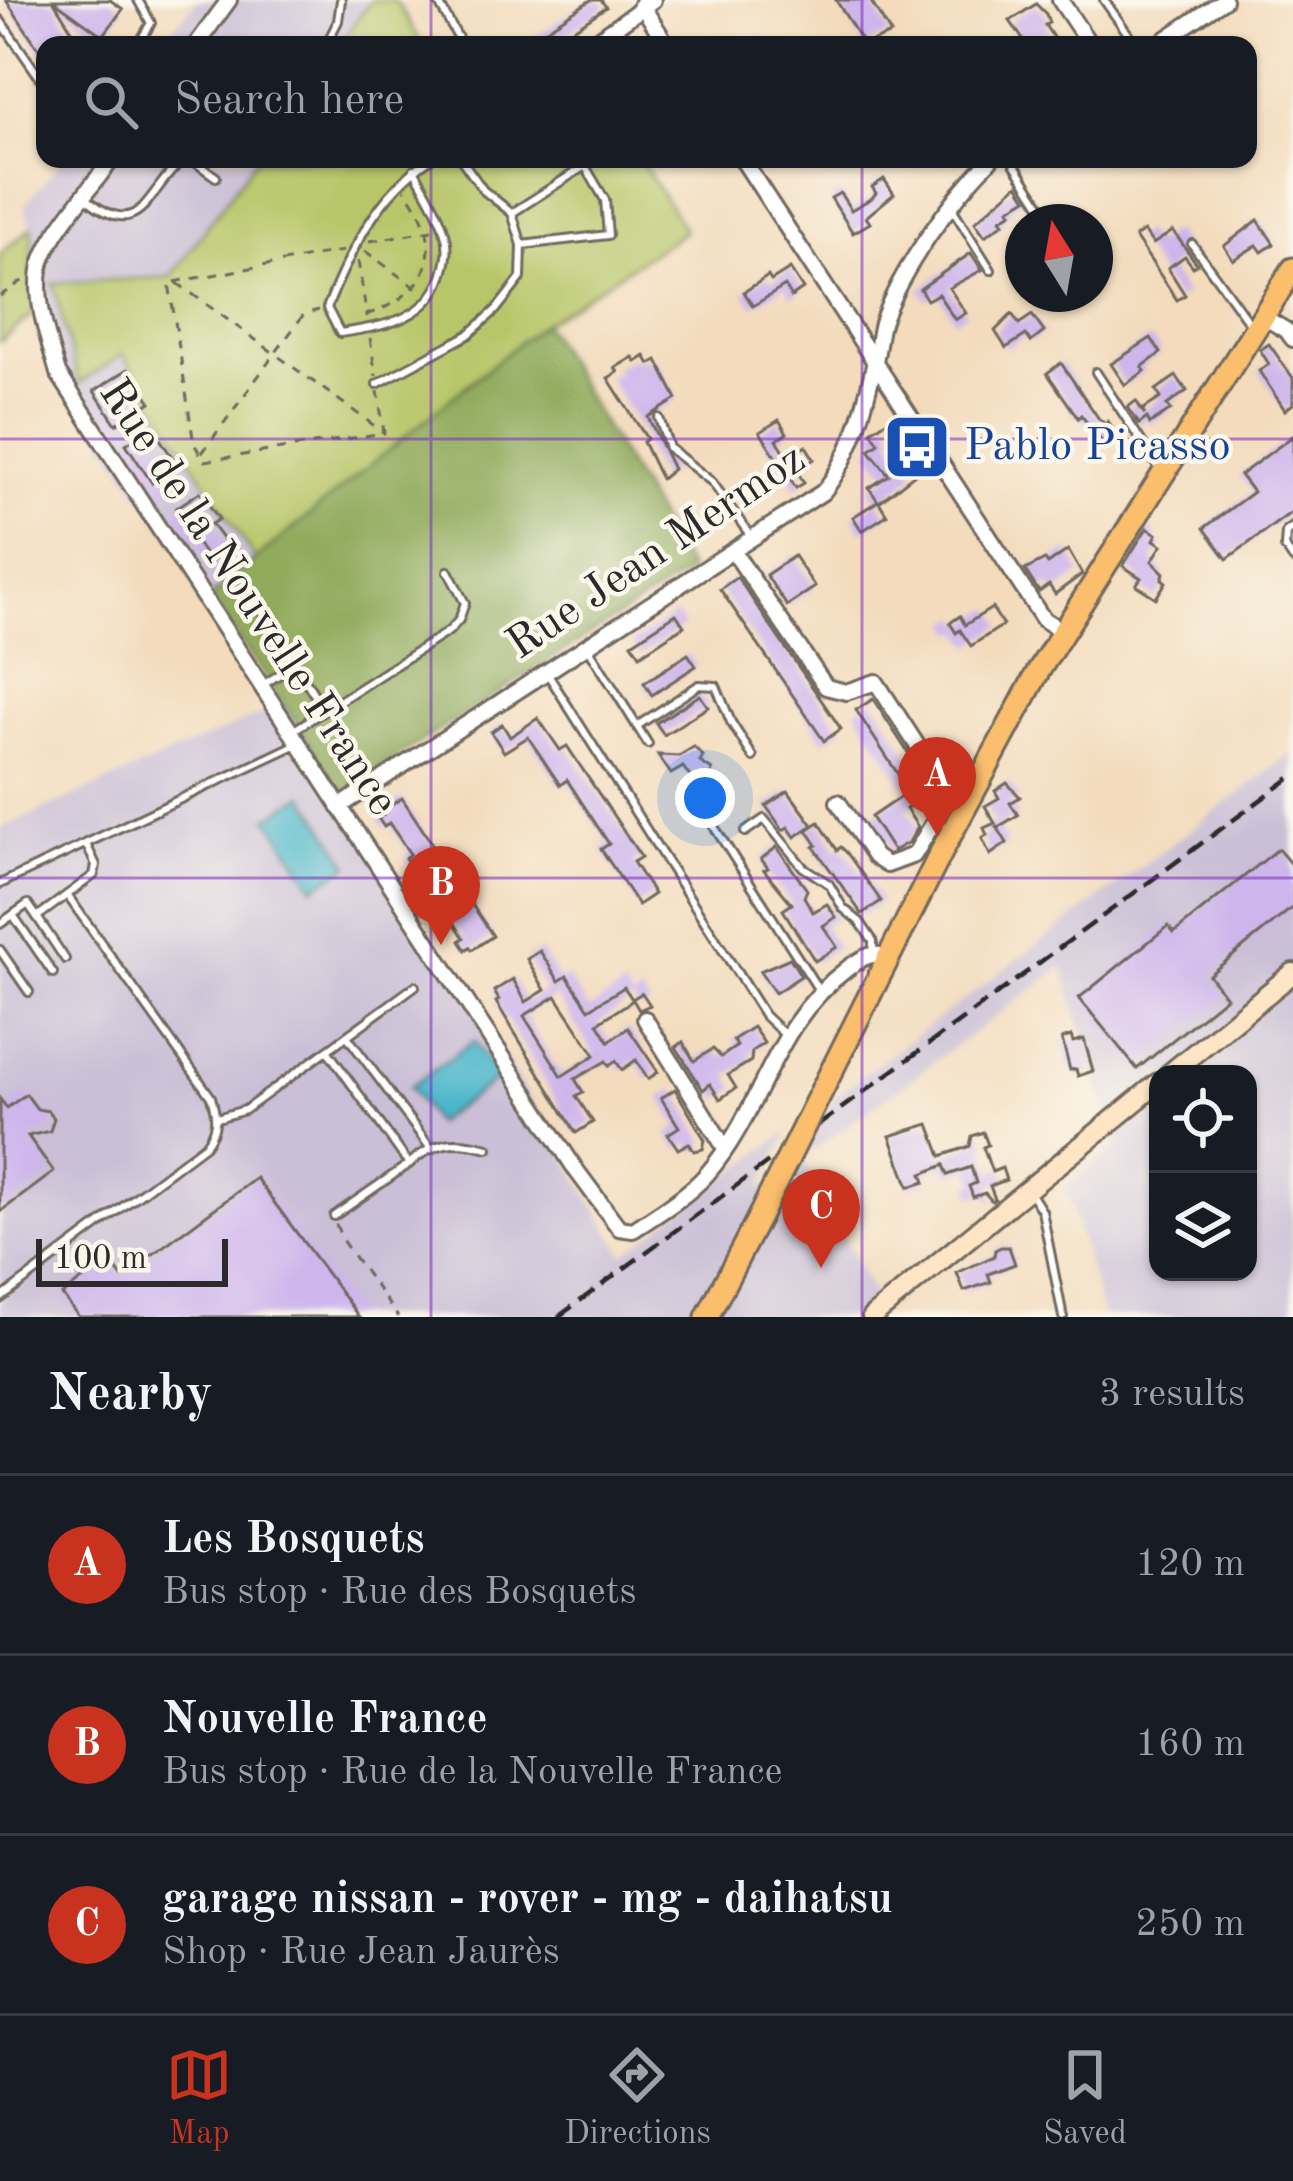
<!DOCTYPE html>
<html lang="en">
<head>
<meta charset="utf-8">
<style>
  :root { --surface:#171b24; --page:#20242c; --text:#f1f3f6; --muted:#9ea1a6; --line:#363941; --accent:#c8321e }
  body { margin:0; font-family:"Old Standard TT",serif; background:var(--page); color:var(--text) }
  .controls { position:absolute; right:36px; bottom:36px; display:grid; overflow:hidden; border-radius:24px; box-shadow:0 3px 9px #0004 }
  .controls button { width:108px; height:108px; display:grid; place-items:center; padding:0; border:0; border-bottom:3px solid var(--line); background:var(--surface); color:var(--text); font:60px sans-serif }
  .compass { position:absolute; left:1005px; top:204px; width:108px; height:108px; border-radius:50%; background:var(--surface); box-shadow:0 3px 9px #0004; rotate:349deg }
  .scale { position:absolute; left:36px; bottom:30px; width:192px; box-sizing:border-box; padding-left:12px; border:6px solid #2b2b2b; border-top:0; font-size:33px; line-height:42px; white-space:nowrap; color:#2b2b2b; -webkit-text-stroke:9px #fbf7ec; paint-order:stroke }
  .you { position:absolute; left:705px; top:798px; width:42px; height:42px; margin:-30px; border:9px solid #fff; border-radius:50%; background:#1a73e8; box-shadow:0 0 0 18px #1a73e833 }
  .badge { display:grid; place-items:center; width:78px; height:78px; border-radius:50%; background:var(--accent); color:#fff; font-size:39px; font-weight:700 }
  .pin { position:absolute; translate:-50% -99px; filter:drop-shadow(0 3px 6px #0008) }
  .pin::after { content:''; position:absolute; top:63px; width:42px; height:36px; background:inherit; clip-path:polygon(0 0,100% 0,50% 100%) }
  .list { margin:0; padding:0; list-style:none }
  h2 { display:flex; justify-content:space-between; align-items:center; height:156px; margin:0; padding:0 48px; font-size:51px }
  h2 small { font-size:39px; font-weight:400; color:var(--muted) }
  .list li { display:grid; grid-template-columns:78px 1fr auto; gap:36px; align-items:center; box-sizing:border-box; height:180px; padding:0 48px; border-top:3px solid var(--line) }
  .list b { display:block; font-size:45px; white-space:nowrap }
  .list p { margin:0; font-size:39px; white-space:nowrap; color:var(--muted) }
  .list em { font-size:39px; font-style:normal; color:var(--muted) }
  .icon { flex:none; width:66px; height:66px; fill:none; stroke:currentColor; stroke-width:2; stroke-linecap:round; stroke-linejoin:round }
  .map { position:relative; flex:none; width:1293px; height:1317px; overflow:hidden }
  .search { position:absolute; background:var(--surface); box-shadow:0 3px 9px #0004; left:36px; right:36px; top:36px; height:132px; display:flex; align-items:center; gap:30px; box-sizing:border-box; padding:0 42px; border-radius:24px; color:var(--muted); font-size:45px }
  .sheet { height:696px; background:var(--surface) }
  nav { display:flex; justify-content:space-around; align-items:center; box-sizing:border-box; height:168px; border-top:3px solid var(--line); background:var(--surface); font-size:33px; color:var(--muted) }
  nav a { display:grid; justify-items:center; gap:6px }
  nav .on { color:var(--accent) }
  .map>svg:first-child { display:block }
  .industrial { fill:#cabfd6; fill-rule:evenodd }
  .green { fill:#b7c669; stroke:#71784a; stroke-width:3 }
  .forest { fill:#91ab5d; stroke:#5e6b44; stroke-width:3 }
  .water { fill:#4db7ca; stroke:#3c717a; stroke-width:3 }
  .building { fill:#ceb5ec; fill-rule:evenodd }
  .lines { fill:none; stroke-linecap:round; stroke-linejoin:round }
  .service-casing { stroke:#71695e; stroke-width:12 }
  .minor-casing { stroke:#71695e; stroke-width:20 }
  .secondary-casing { stroke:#71695e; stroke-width:24 }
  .primary-casing { stroke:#71695e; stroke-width:27 }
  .path { stroke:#71695e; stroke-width:3; stroke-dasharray:9 9; stroke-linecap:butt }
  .service { stroke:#fff; stroke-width:6 }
  .minor { stroke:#fff; stroke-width:14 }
  .secondary { stroke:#fde5c5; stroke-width:18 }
  .primary { stroke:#fabe6d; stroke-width:21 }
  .rail { stroke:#2b2b2b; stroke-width:4.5; stroke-dasharray:18 9; stroke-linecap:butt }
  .primary-bridge-casing { stroke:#71695e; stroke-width:27; stroke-linecap:butt }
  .primary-bridge { stroke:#fabe6d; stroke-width:21 }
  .grid { fill:none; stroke:#7b2cbf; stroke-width:3; stroke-opacity:0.55 }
  .labels { text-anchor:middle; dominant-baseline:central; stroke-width:9; stroke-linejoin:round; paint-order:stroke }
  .transit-label { font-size:45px; fill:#164399; stroke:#fbf7ec; text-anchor:start }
  .street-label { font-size:45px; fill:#2b2b2b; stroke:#fbf7ec }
</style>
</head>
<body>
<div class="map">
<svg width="1293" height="1317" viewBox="0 0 1293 1317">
  <rect width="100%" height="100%" fill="#fbf7ec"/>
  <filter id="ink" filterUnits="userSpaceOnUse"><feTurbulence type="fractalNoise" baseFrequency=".00833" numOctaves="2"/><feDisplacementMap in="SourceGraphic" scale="24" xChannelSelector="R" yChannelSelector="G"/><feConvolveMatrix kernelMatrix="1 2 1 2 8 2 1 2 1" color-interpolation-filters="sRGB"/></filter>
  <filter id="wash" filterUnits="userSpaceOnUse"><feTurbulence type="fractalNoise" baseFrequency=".004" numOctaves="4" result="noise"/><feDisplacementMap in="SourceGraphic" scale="48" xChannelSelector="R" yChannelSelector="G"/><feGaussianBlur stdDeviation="2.7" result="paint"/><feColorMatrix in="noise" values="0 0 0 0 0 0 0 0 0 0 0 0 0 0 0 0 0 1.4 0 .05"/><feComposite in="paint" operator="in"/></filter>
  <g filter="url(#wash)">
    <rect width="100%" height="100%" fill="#f3dbbc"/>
    <g class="industrial">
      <polygon points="197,0 371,0 338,45 159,45"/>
      <polygon points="64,159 256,159 171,277 54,282 78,383 123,354 256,561 210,597 49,360 32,227 24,206"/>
      <path d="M 282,705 L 343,791 L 624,1254 L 789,1131 L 759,1190 L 803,1158 L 833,1098 L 1293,753 L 1293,1317 L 1103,1317 L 1066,1187 L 1117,1146 L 1063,967 L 803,1158 L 877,1303 L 860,1317 L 0,1317 L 0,829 ZM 1158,1074 L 1248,1074 L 1248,1272 L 1158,1272 Z"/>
    </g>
    <g class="green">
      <polygon points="371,0 395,0 423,45 338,45"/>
      <polygon points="256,159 640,159 685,231 543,324 256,561 123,354 79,384 53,283 171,277"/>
      <polygon points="32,227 33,314 0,342 0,254"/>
    </g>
    <polygon class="forest" points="543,323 690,571 343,791 210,597"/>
    <g class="water">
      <polygon points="304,795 350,865 314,887 268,818"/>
      <polygon points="474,1041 499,1078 435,1123 410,1087"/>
    </g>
    <g id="blocks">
      <g class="building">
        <polygon points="6,0 110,0 123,9 103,36 53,0 81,45 45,45 45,58"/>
        <polygon points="591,0 601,0 606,7 550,45 522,45"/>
        <polygon points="836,0 870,0 891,34 864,45"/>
        <polygon points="1036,4 1046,14 1049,23 1045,25 1058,45 1027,45 1010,21"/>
        <polygon points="884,179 894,194 866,217 870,223 853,233 831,198 840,193 851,210 872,198 876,193 872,187"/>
        <polygon points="1018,184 1027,198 1009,209 1012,212 1001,219 1004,223 985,236 975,222"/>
        <polygon points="1258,220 1274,244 1262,252 1257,245 1233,260 1224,246"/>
        <polygon points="1144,231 1153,244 1173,231 1197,264 1193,267 1185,256 1168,268 1185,295 1177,300 1135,237"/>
        <polygon points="971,253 982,270 949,288 966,313 955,320 938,294 927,300 920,289"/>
        <polygon points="790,269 803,289 791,297 785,286 753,306 744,292 768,276 771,281"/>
        <polygon points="1012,314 1019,324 1032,315 1044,332 1031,342 1026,335 1006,348 995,331"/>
        <polygon points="1151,338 1161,353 1142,367 1145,371 1125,385 1111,364"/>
        <polygon points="1269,344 1293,378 1293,404 1285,410 1259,371 1269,364 1260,350"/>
        <polygon points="645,356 650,364 657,360 677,399 648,417 673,469 661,479 643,442 647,439 608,378 618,372 615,368 633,357 636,362"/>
        <polygon points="1061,363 1099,419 1105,424 1108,421 1116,433 1102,442 1081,415 1078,418 1047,373"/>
        <polygon points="128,369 151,402 116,424 94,391"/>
        <polygon points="1176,376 1187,391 1167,405 1171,410 1150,424 1147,418 1139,424 1128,407 1136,401 1145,415 1142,410 1161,398 1156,390"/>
        <polygon points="779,420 787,433 777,440 788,457 806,446 814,459 797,471 804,483 796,488 760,432"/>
        <polygon points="886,421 894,434 890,437 915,474 879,502 887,515 862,531 853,517 878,501 869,488 889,475 869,450 879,443 871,431"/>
        <polygon points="152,427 176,463 169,467 180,483 164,493 155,480 152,483 126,444"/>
        <polygon points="1293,436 1293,511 1227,559 1204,528 1253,492 1240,475"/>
        <polygon points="200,492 219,519 211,524 229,548 210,562 176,513 176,508"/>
        <polygon points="1147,528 1157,534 1154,540 1162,545 1152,561 1164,573 1162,579 1166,582 1156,598 1136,585 1141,578 1123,566"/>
        <polygon points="1068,550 1082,574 1055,594 1049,585 1039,592 1025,570 1045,560 1048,564"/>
        <polygon points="794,556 815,587 787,606 766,575"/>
        <polygon points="737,577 841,729 824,741 720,589"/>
        <polygon points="992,608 1003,625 971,646 960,630 956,633 950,623 960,616 965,625"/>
        <polygon points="676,614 684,626 640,655 632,643"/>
        <polygon points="688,654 696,666 652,695 644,683"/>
        <polygon points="700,695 708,707 664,735 656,723"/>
        <polygon points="873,699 933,791 906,809 918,827 909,842 893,851 871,817 909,791 856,710"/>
        <polygon points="538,718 560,750 567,746 641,857 633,862 654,894 638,905 601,849 609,844 567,780 560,785 528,737 504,752 491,732 502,724 510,737"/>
        <polygon points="694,747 703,756 700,762 712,770 710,778 721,785 719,791 730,799 728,807 715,815 698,806 705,798 683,767 671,774 658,755 679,756"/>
        <polygon points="1007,783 1020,797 1010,803 1018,815 998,827 996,825 1007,843 990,855 982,838 987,835 984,828 995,823 985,806 999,798 995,791"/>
        <polygon points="788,791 813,825 795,837 788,827 783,830 766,806"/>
        <polygon points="402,798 438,853 417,866 415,863 411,866 405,858 410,854 389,823 384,827 378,818 383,815 381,812"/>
        <polygon points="819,822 837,850 841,847 847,853 881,901 862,914 814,847 817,845 807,830"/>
        <polygon points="777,847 807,890 804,897 813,912 827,904 836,917 823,926 837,947 815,961 783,910 792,904 764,870 768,868 761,859"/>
        <polygon points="1278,849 1293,867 1293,907 1209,975 1226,997 1137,1069 1079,998 1168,926 1174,933"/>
        <polygon points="456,881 493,936 472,950 470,947 466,950 460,941 464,938 444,907 440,910 434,901 438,898 436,895"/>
        <path d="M 540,951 L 559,981 L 567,976 L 589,1009 L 624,987 L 632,999 L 642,993 L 650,1005 L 639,1010 L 633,1000 L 598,1023 L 609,1041 L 628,1028 L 658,1072 L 648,1079 L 636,1060 L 622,1070 L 616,1061 L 609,1066 L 606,1061 L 575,1079 L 583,1092 L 576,1096 L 593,1122 L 576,1133 L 496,1002 L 499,1000 L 494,991 L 513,979 L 526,1002 L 545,990 L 527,959 ZM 556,996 L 595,1055 L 562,1076 L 524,1016 Z"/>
        <polygon points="790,958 801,976 775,993 760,971"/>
        <polygon points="753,1027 764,1043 752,1051 751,1061 728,1075 736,1088 720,1099 710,1084 703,1090 676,1047 683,1042 694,1061 713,1049 721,1057 737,1046 733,1040"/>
        <polygon points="1071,1036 1073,1042 1084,1039 1093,1071 1078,1076 1076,1069 1070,1070 1062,1039"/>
        <polygon points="675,1089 705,1140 703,1149 694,1151 689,1143 678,1149 668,1134 679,1127 661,1098"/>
        <polygon points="26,1094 37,1109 48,1111 54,1118 50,1131 28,1136 54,1172 0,1212 0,1099 7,1108"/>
        <polygon points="929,1124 941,1156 970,1146 972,1136 983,1132 988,1145 983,1147 992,1172 1002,1168 1006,1180 990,1186 995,1199 992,1201 985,1193 973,1197 969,1186 976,1183 971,1167 948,1175 944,1165 922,1174 925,1182 909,1187 890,1136"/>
        <polygon points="256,1178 359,1317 79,1317 62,1295 109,1260 122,1277"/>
        <polygon points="1001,1247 1009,1247 1015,1264 988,1274 991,1282 964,1291 957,1273 994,1256 995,1250"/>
      </g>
    </g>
  </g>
  <g filter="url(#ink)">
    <use href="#blocks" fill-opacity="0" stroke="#71695e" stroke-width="3"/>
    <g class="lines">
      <g class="service-casing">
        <g id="service">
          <polyline points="138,0 151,23 138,45"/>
          <polyline points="437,0 462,45"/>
          <polyline points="1104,0 1136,45"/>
          <polyline points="0,20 45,85"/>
          <polyline points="326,45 338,21 341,0"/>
          <polyline points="1011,159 1049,218"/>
          <path d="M 414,169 C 424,189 438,209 444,230 C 449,244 448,254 445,267 C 433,319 386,326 340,333 L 327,308 C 350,251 378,194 430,159"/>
          <path d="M 85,197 C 142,247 147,188 183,160 L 195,162 L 216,177"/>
          <polyline points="952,208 991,270"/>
          <polyline points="512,213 585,166 605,200 608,235 522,245"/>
          <polyline points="1192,244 1250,324"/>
          <polyline points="1096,372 1160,470"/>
          <polyline points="377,384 468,335 496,310 521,278 522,245 512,213 483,190 461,159"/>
          <polyline points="659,418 669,448 712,482 750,535"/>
          <polyline points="1293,527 1286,532 1285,547 1293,559"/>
          <polyline points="587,646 648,744"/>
          <polyline points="295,664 319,702"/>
          <polyline points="547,673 764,1015 785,1035"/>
          <polyline points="263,685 295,664 263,613"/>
          <polyline points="637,726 699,685 716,686 731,722 753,757"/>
          <polyline points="294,730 449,631 459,620 465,603 448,571"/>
          <polyline points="713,825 818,989"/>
          <polyline points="745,832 764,819 803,867 829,884 843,908 860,922 873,941 873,951"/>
          <polyline points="0,884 295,745"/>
          <polyline points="13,915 53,973"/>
          <polyline points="37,917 65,959"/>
          <polyline points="0,924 28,904 37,917 94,875 96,865 86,844"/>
          <polyline points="0,950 29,992"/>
          <polyline points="347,1036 429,1146"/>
          <path d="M 327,1050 L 409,1164 C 434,1141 455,1139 488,1148"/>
          <polyline points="217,1118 245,1110 415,986"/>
          <polyline points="1030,1192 1042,1211 1063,1317"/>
          <polyline points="334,1216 409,1164"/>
          <path d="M 0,1299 L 205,1145 C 218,1128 217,1117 211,1097 L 67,895"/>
        </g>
      </g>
      <g class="minor-casing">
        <g id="minor">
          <polyline points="1060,0 1090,45"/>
          <polyline points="641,4 667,45"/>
          <polyline points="196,45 229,0"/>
          <polyline points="590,45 653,0"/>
          <polyline points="1157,45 1224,0"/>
          <path d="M 112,159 C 93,186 44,239 40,270 C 35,303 49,341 58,373 L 576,1170 L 619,1228 L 633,1230 C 659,1213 686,1197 707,1174 C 764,1108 770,1027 848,968 C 862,958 873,950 889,958"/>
          <polyline points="742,159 1043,619 1062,631"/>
          <polyline points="1264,317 1287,331 1293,339"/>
          <polyline points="733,551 826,687 846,692 876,682 946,790 945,804 914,855 887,865 875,857 838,802"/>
          <path d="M 339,807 L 823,492 C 853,455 866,403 876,356 C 879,344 879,331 883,320 C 902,267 952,199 991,159"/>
          <polyline points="645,1019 725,1148"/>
        </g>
      </g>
      <g class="secondary-casing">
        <g id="secondary">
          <polyline points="1169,1074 1293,973"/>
          <polyline points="872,1317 1158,1083"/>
        </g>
      </g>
      <g class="primary-casing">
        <g id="primary">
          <polyline points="822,1090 946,843 1039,670 1293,269"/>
          <polyline points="707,1317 760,1215"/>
        </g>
      </g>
      <g class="path">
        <polyline points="370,241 432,230"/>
        <polyline points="343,251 169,283 194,444 205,461 384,433 378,391"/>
        <polyline points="365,251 420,291"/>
        <polyline points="358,261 367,317"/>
        <polyline points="177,283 383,432"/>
        <polyline points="0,296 28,277"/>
        <path d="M 366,315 C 433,293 447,245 405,189"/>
        <polyline points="370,338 376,376"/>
        <polyline points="202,453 304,314 319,310"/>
        <polyline points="336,1224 342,1240 398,1317"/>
      </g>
      <use href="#service" class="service"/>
      <use href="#minor" class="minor"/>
      <use href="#secondary" class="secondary"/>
      <use href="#primary" class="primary"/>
      <polyline class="rail" points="558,1317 1293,776"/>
      <g class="primary-bridge-casing">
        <polyline id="primary-bridge" points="760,1215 822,1090"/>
      </g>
      <use href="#primary-bridge" class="primary-bridge"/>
    </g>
  </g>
  <path class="grid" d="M 431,0 L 431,45M 862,0 L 862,45M 431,159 L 431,1317M 862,159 L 862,1317M 0,439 L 1293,439M 0,878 L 1293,878"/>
  <defs>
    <g id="bus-square" transform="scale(3.45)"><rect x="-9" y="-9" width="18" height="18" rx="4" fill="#1a4fb4" stroke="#fbf7ec"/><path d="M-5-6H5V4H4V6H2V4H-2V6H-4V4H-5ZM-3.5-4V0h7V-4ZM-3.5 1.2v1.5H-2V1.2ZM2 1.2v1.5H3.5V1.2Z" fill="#fff"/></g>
  </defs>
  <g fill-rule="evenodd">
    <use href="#bus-square" x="917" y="447"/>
  </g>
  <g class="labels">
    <g class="transit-label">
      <text x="964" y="447">Pablo Picasso</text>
    </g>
    <g class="street-label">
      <text transform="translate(657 553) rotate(-34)">Rue Jean Mermoz</text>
      <text transform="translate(247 598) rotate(57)">Rue de la Nouvelle France</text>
    </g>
  </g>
</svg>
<div class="controls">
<button><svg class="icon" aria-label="locate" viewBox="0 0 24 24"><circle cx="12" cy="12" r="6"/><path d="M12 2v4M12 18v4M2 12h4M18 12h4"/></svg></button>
<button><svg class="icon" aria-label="layers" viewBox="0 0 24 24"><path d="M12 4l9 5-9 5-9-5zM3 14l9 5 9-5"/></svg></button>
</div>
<svg class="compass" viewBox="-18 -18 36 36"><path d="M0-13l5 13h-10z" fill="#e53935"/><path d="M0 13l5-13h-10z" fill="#9ea1a6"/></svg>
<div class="scale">100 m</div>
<div class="you"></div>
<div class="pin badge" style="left:937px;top:836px">A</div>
<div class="pin badge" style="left:441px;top:945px">B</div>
<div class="pin badge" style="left:821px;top:1268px">C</div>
<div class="search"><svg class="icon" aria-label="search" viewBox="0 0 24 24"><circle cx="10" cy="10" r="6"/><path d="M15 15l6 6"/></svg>Search here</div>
</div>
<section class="sheet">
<h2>Nearby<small>3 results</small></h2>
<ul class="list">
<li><span class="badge">A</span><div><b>Les Bosquets</b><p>Bus stop · Rue des Bosquets</p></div><em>120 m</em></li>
<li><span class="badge">B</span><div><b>Nouvelle France</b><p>Bus stop · Rue de la Nouvelle France</p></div><em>160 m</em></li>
<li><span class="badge">C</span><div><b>garage nissan - rover - mg - daihatsu</b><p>Shop · Rue Jean Jaurès</p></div><em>250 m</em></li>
</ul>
</section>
<nav>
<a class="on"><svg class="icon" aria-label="map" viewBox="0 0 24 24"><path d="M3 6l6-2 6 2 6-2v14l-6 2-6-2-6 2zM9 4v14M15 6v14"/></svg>Map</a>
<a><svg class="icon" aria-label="directions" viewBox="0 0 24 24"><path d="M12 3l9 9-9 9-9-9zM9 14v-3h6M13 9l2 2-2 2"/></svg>Directions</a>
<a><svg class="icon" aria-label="saved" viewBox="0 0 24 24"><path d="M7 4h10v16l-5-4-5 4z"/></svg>Saved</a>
</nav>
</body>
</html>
